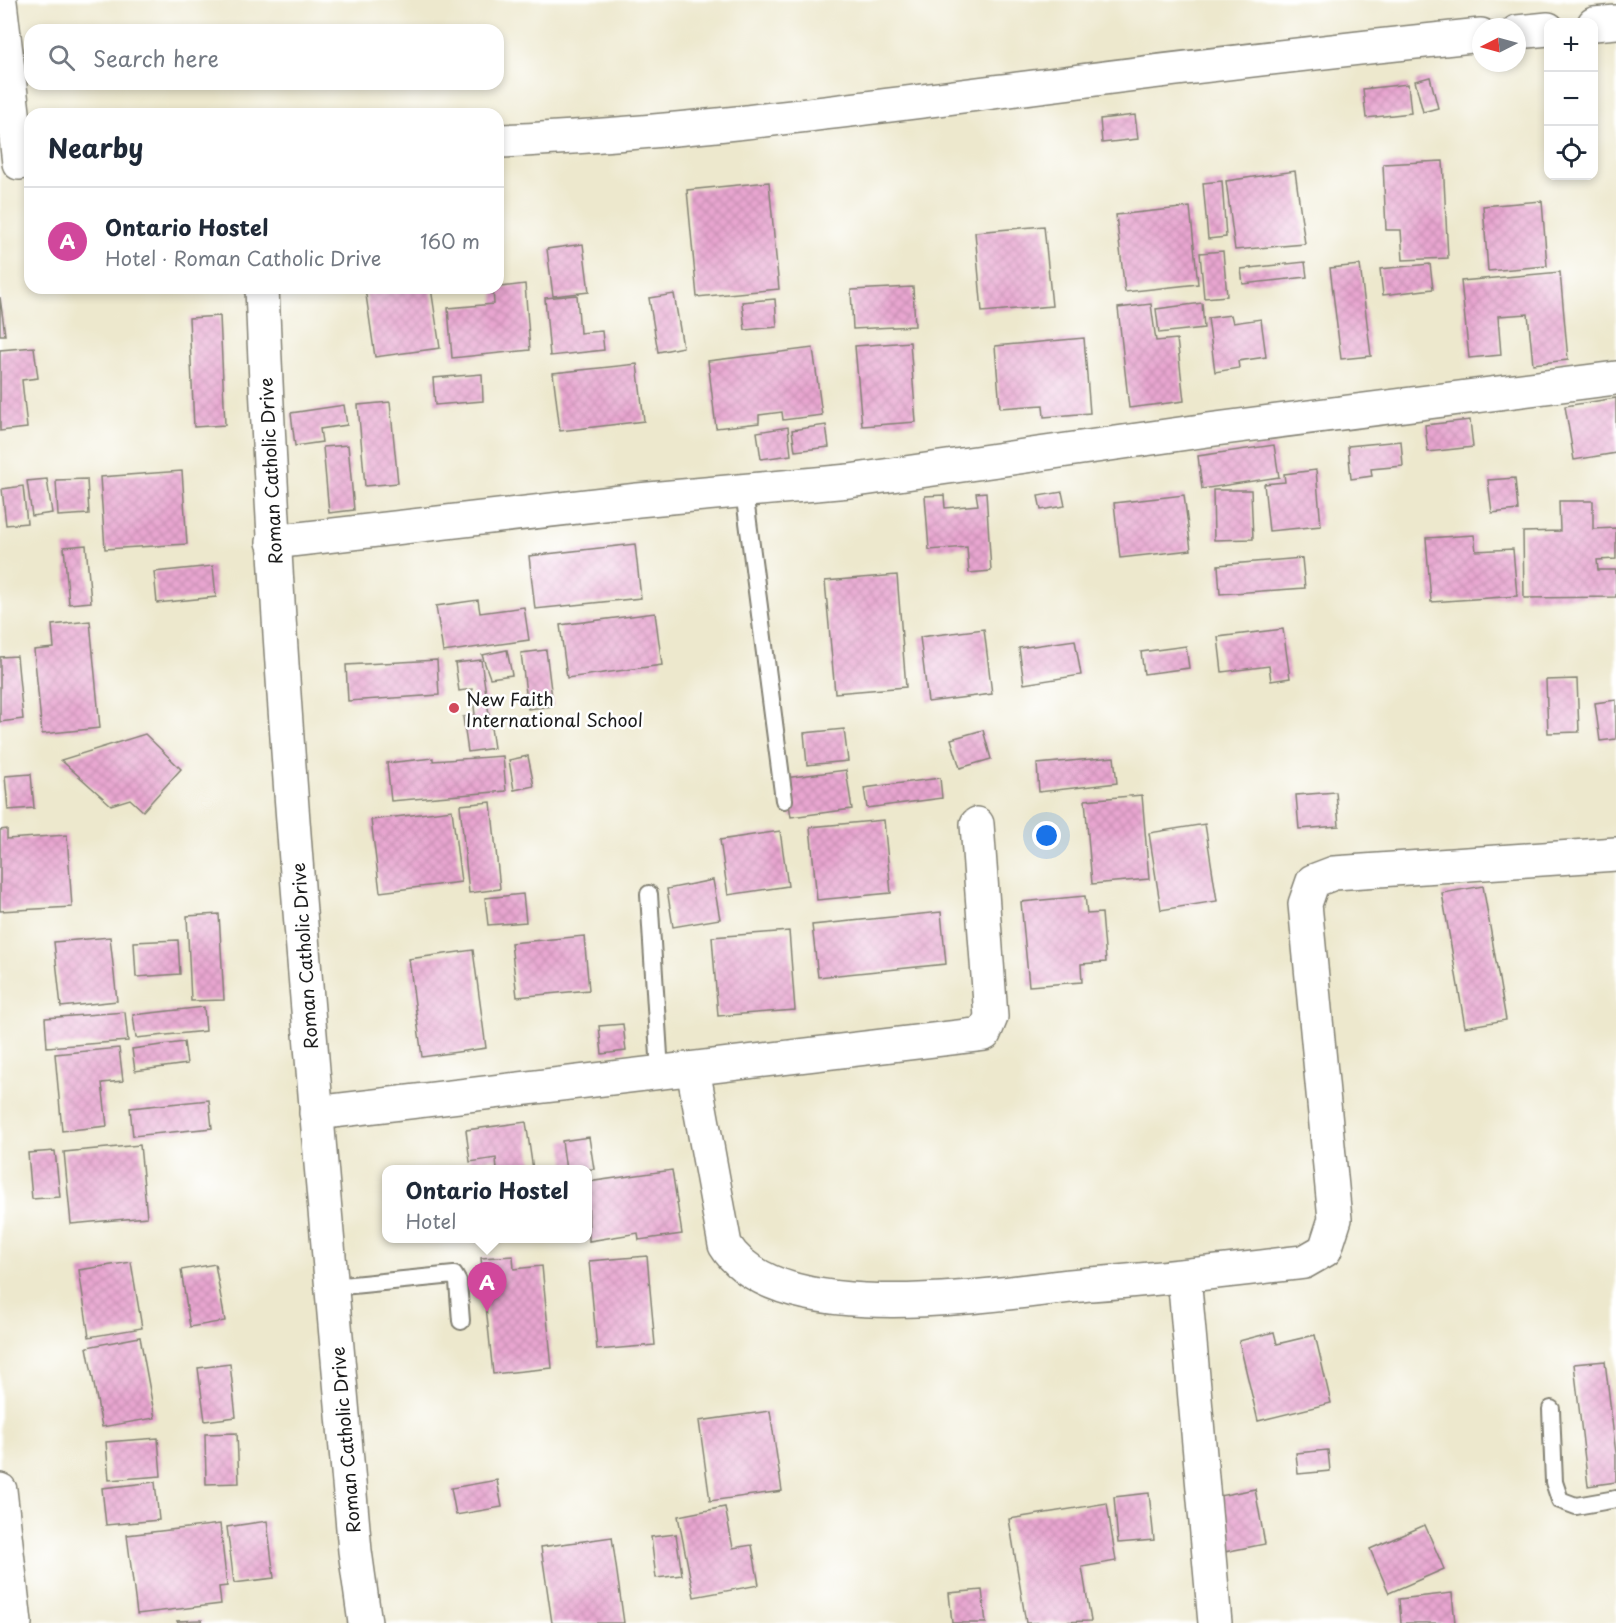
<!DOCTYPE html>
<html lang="en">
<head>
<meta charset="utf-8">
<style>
  :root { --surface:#fff; --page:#f2f2f3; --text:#1f2937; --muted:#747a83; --line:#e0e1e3; --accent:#111827 }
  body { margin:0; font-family:"Playpen Sans",sans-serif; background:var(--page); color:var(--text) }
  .controls { position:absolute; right:18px; top:18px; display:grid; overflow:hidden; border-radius:12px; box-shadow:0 3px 9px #0003 }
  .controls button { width:54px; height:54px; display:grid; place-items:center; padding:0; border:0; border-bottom:2px solid var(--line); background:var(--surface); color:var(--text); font:30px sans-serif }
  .compass { position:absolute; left:1472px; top:18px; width:54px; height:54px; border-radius:50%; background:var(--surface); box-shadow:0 3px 9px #0003; rotate:264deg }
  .you { position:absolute; left:1047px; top:836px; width:21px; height:21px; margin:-15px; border:4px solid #fff; border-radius:50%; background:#1a73e8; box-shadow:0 0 0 9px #1a73e833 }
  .badge { display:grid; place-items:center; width:39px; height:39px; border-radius:50%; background:var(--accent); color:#fff; font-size:20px; font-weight:700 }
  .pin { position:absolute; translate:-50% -50px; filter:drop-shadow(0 2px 3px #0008) }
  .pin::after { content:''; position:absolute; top:32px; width:21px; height:18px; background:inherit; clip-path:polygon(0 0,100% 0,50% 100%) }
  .popup { position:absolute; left:382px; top:1165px; width:210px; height:78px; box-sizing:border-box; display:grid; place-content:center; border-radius:12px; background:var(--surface); filter:drop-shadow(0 2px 4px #0005); font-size:20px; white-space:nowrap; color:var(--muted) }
  .popup b { font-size:22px; color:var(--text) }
  .popup::after { content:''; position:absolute; left:50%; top:100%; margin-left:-12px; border:12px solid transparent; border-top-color:var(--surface) }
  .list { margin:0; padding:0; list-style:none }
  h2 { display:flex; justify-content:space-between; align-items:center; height:78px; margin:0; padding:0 24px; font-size:26px }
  h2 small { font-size:20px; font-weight:400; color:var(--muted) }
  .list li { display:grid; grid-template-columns:39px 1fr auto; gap:18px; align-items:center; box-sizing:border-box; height:108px; padding:0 24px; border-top:2px solid var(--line) }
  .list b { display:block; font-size:22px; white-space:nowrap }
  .list p { margin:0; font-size:20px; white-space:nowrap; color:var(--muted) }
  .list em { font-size:20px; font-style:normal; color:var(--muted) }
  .icon { flex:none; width:33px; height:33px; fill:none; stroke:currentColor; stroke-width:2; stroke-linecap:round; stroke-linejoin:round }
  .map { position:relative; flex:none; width:1616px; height:1623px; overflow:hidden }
  .search { position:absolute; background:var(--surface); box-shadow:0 3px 9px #0003; left:24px; top:24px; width:480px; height:66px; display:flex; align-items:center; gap:15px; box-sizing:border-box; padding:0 21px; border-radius:18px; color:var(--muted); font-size:22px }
  .panel { position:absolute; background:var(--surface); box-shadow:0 3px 9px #0003; left:24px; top:108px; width:480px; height:186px; border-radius:18px }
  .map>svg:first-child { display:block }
  .building { fill:url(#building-cross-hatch) }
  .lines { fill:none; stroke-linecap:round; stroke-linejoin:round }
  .service-casing { stroke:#848274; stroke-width:20 }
  .minor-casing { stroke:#848274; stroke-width:36 }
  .service { stroke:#fff; stroke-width:16 }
  .minor { stroke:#fff; stroke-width:33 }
  .poi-dot { fill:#d1495b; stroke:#fff; stroke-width:2 }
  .labels { text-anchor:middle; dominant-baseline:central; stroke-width:5; stroke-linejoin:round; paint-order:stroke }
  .street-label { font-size:18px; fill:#1c1c1c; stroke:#fff }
  .poi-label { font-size:18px; fill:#1c1c1c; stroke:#fff; text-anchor:start }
</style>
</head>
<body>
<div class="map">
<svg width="1616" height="1623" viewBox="0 0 1616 1623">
  <defs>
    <pattern id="building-cross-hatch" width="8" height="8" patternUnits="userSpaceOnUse" patternTransform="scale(1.5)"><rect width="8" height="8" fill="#e8a6d0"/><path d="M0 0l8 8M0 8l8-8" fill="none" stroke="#c68eb2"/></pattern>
  </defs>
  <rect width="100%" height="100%" fill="#fff"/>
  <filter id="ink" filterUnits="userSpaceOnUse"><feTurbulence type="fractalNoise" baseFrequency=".0167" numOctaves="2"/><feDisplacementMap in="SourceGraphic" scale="12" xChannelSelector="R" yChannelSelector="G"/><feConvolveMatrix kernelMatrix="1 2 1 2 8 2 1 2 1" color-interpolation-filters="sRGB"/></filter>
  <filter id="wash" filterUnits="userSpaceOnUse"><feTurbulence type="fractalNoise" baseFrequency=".008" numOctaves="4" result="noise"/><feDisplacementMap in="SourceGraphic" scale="24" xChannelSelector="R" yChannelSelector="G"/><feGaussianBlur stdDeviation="1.35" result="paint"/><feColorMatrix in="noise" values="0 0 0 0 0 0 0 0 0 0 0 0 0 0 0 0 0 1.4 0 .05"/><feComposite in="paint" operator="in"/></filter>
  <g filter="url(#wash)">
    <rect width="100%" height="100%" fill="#ede8cd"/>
    <g id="blocks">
      <g class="building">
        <polygon points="1430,77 1438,108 1423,112 1415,81"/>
        <polygon points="1408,84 1411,113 1366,118 1363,89"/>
        <polygon points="1135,115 1138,139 1102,143 1100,119"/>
        <polygon points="1443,161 1448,258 1403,260 1401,230 1386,230 1383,164"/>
        <polygon points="1295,171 1305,244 1235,250 1226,181"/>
        <polygon points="1222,181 1226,237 1208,239 1203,183"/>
        <polygon points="769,182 779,289 697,297 687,190"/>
        <polygon points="1542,201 1547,266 1488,271 1483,206"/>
        <polygon points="1190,207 1198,284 1125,292 1116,215"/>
        <polygon points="1044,226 1052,306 982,312 975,232"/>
        <polygon points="583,244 589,292 553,296 547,249"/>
        <polygon points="1223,251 1227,296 1204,298 1200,253"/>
        <polygon points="1305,262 1307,277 1243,284 1241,269"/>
        <polygon points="1430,264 1433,289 1383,295 1380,269"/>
        <polygon points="1360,265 1371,356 1341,359 1330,268"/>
        <polygon points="1560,272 1568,360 1533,364 1528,314 1498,316 1501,355 1469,358 1461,281"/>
        <polygon points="525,284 530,350 452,358 448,308 494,304 493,288"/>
        <polygon points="913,287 915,326 853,329 851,290"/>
        <polygon points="365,288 431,288 440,348 375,357"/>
        <polygon points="674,294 683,347 658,352 649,298"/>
        <polygon points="577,295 580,333 602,331 604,350 550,356 545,298"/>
        <polygon points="0,297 5,335 0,335"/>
        <polygon points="775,299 777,327 745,330 742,302"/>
        <polygon points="1202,303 1204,328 1159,333 1156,309"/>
        <polygon points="1151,304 1156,341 1177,339 1184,401 1129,408 1118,308"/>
        <polygon points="1231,315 1233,323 1261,319 1266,357 1238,361 1239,368 1215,372 1208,318"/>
        <polygon points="220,316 225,425 194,427 189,318"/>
        <polygon points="1084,338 1090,413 1044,417 1043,405 1000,408 995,346"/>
        <polygon points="910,342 916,422 862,426 855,346"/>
        <polygon points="34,347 38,378 22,380 27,428 0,431 0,350"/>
        <polygon points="813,348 822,415 783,420 782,412 759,415 759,423 716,428 708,361"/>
        <polygon points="637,364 644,421 560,431 553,373"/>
        <polygon points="482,374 483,401 435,405 433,378"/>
        <polygon points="1616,398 1616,453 1574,460 1565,406"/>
        <polygon points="390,402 398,483 365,486 358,405"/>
        <polygon points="344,405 347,425 320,429 322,442 295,446 291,413"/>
        <polygon points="1470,420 1473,447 1428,452 1425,425"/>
        <polygon points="826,425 829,447 795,451 792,430"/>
        <polygon points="788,427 791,455 761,459 757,432"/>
        <polygon points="1401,441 1403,466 1371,469 1372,476 1351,479 1348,446"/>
        <polygon points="348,445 354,510 329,513 323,447"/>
        <polygon points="1274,445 1279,477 1202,489 1198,456"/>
        <polygon points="1316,470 1321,526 1269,531 1264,484 1285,482 1284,474"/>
        <polygon points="182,471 187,544 105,549 100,477"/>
        <polygon points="1515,478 1518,510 1492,513 1488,480"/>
        <polygon points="47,479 52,513 32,516 27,481"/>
        <polygon points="87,479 89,514 58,516 56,480"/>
        <polygon points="23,486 27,523 6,525 2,489"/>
        <polygon points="1213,490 1251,490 1253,539 1214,540"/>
        <polygon points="986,492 991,571 969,573 967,547 929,550 925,496 944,495 945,508 978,505 976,493"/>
        <polygon points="1062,492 1065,506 1041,510 1038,496"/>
        <polygon points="1184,495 1191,550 1120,558 1114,503"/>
        <polygon points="1559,501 1593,501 1593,529 1616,528 1616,559 1597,560 1598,570 1616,570 1616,597 1524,598 1523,532 1560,531"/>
        <polygon points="1474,535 1476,551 1513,549 1517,596 1431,602 1426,538"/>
        <polygon points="635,544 641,598 535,609 529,556"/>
        <polygon points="86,545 91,602 69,604 64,547"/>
        <polygon points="1302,558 1305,588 1220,594 1218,565"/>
        <polygon points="213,566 216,597 157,603 154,572"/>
        <polygon points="897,575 906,687 835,693 825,581"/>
        <polygon points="478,600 480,613 524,607 529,640 443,652 436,606"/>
        <polygon points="655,613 662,665 567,678 560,625"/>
        <polygon points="90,621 100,728 42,734 34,650 54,648 52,625"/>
        <polygon points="984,629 992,694 928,702 920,637"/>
        <polygon points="1283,629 1290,678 1271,681 1269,666 1222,672 1218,637"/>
        <polygon points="1075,640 1081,675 1024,684 1019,648"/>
        <polygon points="1186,646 1189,668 1144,674 1141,652"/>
        <polygon points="507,650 512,675 490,678 482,655"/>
        <polygon points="546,650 553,706 528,709 521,653"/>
        <polygon points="17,656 23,719 0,722 0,657"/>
        <polygon points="437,660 439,695 348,701 346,665"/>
        <polygon points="481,660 494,748 468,752 463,717 475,715 472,689 459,691 455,663"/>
        <polygon points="1577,679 1579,732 1548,733 1546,680"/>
        <polygon points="1616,700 1616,739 1600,741 1595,703"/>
        <polygon points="844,729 848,761 807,765 804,733"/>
        <polygon points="983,730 991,759 960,768 951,739"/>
        <polygon points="145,734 181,769 143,811 130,799 111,805 61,760"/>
        <polygon points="503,756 506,791 391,801 387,763 433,758 433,761"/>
        <polygon points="528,756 534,786 514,790 509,760"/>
        <polygon points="1114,757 1117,783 1039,792 1037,764"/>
        <polygon points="846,770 852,809 791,817 785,778"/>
        <polygon points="31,774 34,808 8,810 5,776"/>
        <polygon points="940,778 942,798 867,808 864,788"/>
        <polygon points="1336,792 1339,826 1299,829 1296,795"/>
        <polygon points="1142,795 1149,879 1092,884 1085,800"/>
        <polygon points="491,802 500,889 469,893 460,805"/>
        <polygon points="452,810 461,882 380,892 371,820"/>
        <polygon points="884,820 891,893 817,900 810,827"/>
        <polygon points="1205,824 1217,901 1161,910 1149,833"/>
        <polygon points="7,829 7,839 67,835 72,907 0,911 0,830"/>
        <polygon points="780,831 788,886 728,895 720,840"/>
        <polygon points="713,880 720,919 673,927 667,889"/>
        <polygon points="1483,886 1506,1020 1465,1027 1442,893"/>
        <polygon points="523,894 526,922 488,925 485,898"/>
        <polygon points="1085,896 1087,914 1102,913 1106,962 1081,964 1082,982 1029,986 1021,902"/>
        <polygon points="941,912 946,964 818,977 812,925"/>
        <polygon points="219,914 224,1000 191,1001 187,916"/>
        <polygon points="789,931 795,1010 718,1016 712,937"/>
        <polygon points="584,936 589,990 517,997 511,943"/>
        <polygon points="110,937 117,1001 61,1007 54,942"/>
        <polygon points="178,940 180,974 136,977 134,942"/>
        <polygon points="473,950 486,1048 422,1057 409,959"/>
        <polygon points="204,1007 206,1031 136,1038 133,1015"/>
        <polygon points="125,1012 128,1041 47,1047 45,1018"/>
        <polygon points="623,1024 626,1051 602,1054 599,1026"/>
        <polygon points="184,1042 187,1064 135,1071 132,1049"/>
        <polygon points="119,1048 123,1081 102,1083 107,1126 62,1131 55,1054"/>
        <polygon points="209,1100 212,1128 133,1136 130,1108"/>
        <polygon points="526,1122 533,1170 497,1170 496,1158 470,1162 466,1130"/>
        <polygon points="589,1137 594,1169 566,1170 562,1141"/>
        <polygon points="140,1145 147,1217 71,1224 64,1152"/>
        <polygon points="55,1151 60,1197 32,1199 28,1153"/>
        <polygon points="672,1170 682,1234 639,1240 638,1233 589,1241 588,1182"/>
        <polygon points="513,1256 514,1269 542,1266 552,1368 493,1374 481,1258"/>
        <polygon points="647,1256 655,1345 597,1350 589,1261"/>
        <polygon points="131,1262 142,1328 89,1337 79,1270"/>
        <polygon points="215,1264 225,1321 190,1327 181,1270"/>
        <polygon points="1274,1332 1277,1344 1315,1335 1331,1403 1258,1421 1239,1341"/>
        <polygon points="140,1337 155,1418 102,1427 87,1347"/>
        <polygon points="1605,1361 1616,1454 1616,1482 1588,1486 1574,1364"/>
        <polygon points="230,1364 236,1417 205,1421 198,1368"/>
        <polygon points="770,1411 782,1491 710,1501 699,1421"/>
        <polygon points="237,1433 239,1483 206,1484 205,1434"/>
        <polygon points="158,1438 161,1476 109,1480 106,1442"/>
        <polygon points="1328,1450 1330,1471 1298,1474 1296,1453"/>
        <polygon points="497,1480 502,1507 456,1515 451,1488"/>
        <polygon points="155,1482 159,1520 106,1525 102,1488"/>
        <polygon points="1255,1489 1265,1544 1224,1552 1214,1497"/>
        <polygon points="1149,1493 1154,1540 1118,1543 1114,1497"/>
        <polygon points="1107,1503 1116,1561 1082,1567 1091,1621 1026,1623 1009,1519"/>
        <polygon points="725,1507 733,1548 752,1545 759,1585 694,1597 678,1516"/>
        <polygon points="267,1521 274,1578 234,1583 227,1527"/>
        <polygon points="220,1524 227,1586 219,1587 221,1604 137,1614 127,1535"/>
        <polygon points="1425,1525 1444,1569 1389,1593 1370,1549"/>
        <polygon points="676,1534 682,1575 656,1578 651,1537"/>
        <polygon points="612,1537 624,1623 552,1623 541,1547"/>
        <polygon points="982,1590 986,1623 952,1623 949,1593"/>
        <polygon points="1452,1593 1455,1623 1401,1623 1399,1599"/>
        <polygon points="202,1620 203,1623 178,1623 177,1621"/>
      </g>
    </g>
  </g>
  <g filter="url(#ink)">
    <use href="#blocks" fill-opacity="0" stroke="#848274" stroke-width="1.5"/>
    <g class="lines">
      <g class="service-casing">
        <g id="service">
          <polyline points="744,491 784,800"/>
          <polyline points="649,894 660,1072"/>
          <polyline points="332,1287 454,1275 458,1282 461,1321"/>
          <polyline points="1551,1409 1554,1482 1560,1500 1576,1506 1616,1499"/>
        </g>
      </g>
      <g class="minor-casing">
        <g id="minor">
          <polyline points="0,2 19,163"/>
          <polyline points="1594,24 1616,22"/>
          <polyline points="1517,32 1548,29"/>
          <path d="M 498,141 C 672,134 845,111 1017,89 C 1171,69 1326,51 1481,35"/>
          <path d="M 262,288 C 278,710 318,1130 355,1551 L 365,1623"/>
          <polyline points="273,542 638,500 849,481 1208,430 1616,378"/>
          <path d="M 693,1069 L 725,1245 C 779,1333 1002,1292 1090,1284 C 1162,1279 1233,1270 1304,1262 L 1325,1250 L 1335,1219 L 1305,904 L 1313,881 L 1334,873 L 1616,854"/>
          <polyline points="316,1113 984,1034 991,1017 977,824"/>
          <polyline points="1184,1276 1215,1623"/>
          <polyline points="0,1490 15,1623"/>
        </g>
      </g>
      <use href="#service" class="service"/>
      <use href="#minor" class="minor"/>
    </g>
  </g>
  <circle class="poi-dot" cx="454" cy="708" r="6"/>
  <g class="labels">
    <g class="street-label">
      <text transform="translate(270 471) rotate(-93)">Roman Catholic Drive</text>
      <text transform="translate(304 956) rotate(-94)">Roman Catholic Drive</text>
      <text transform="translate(345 1440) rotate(-95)">Roman Catholic Drive</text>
    </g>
    <g class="poi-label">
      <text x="466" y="698">New Faith<tspan x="466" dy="21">International School</tspan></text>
    </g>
  </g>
</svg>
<div class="controls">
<button>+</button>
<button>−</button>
<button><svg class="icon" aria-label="locate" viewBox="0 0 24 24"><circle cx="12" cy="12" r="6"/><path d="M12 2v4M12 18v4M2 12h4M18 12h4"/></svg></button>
</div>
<svg class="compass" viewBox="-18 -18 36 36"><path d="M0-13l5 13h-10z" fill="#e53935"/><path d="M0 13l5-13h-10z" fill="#747a83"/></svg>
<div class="you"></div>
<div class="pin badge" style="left:487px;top:1312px;background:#d1479c">A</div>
<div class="popup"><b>Ontario Hostel</b>Hotel</div>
<div class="search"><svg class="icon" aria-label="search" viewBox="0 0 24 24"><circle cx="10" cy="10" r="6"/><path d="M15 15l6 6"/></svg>Search here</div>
<section class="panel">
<h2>Nearby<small></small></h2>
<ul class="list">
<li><span class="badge" style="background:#d1479c">A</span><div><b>Ontario Hostel</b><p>Hotel · Roman Catholic Drive</p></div><em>160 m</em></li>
</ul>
</section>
</div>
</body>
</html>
